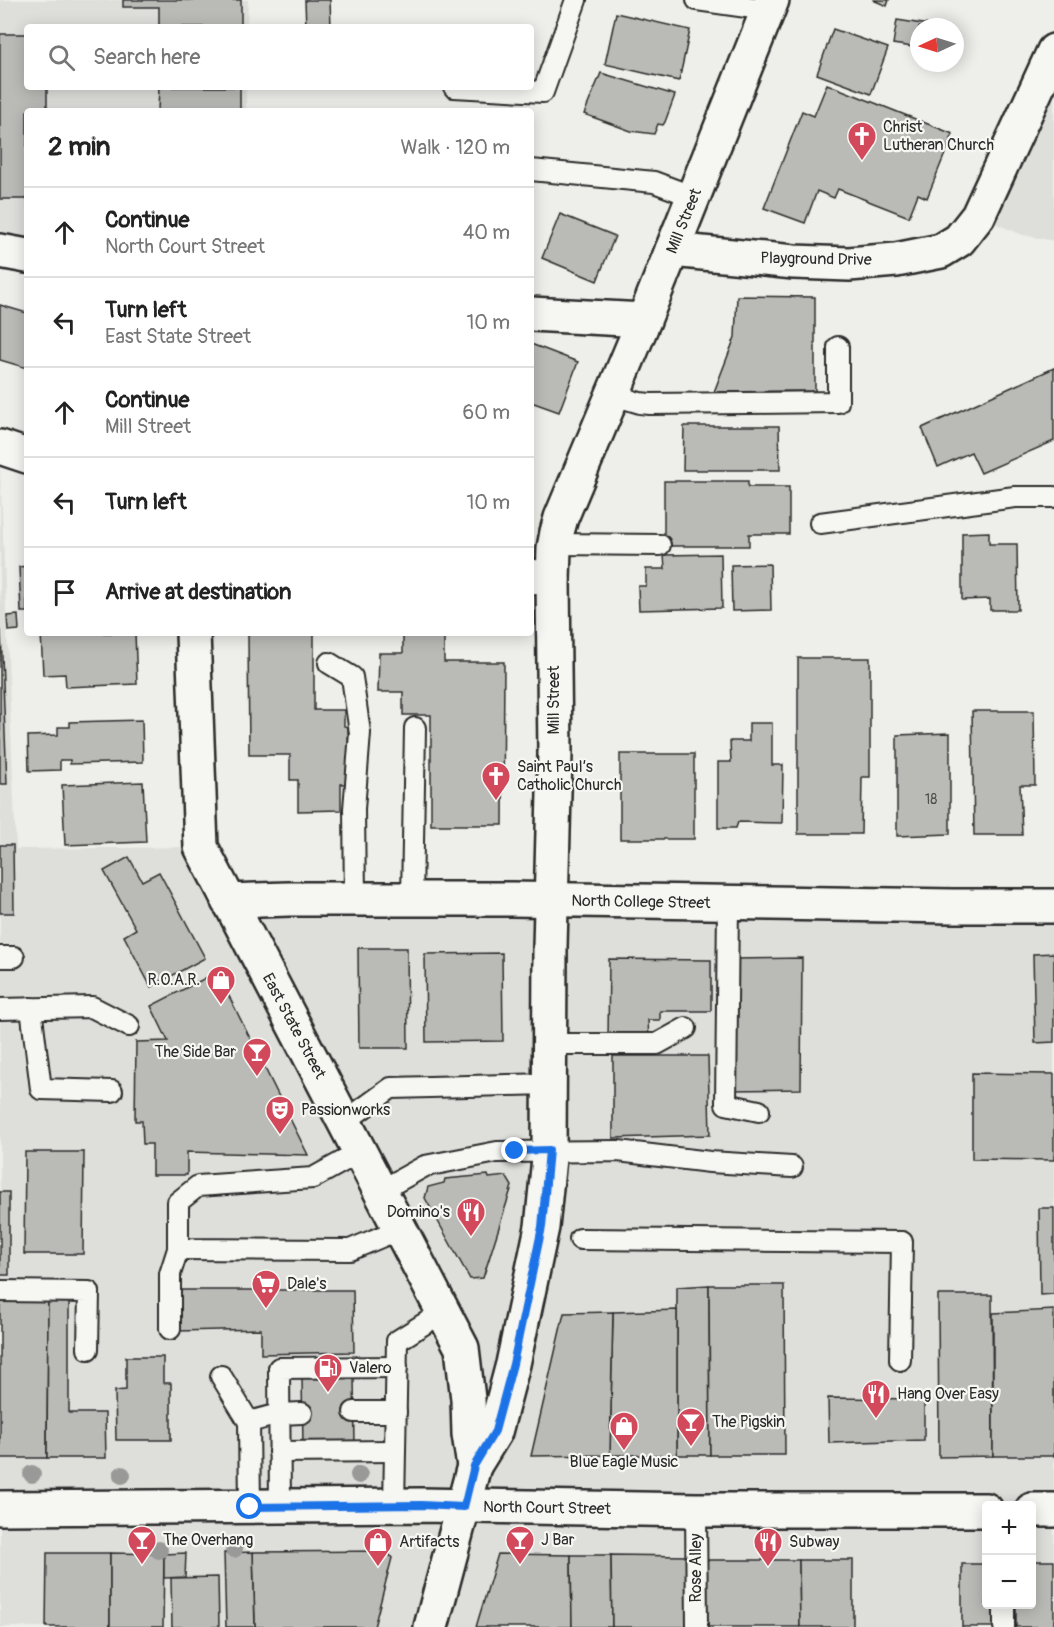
<!DOCTYPE html>
<html lang="en">
<head>
<meta charset="utf-8">
<style>
  :root { --surface:#fff; --page:#f6f6f6; --text:#222; --muted:#767676; --line:#e0e0e0 }
  body { margin:0; font-family:Pangolin,sans-serif; background:var(--page); color:var(--text) }
  .controls { position:absolute; right:18px; bottom:18px; display:grid; overflow:hidden; border-radius:6px; box-shadow:0 3px 15px #0003 }
  .controls button { width:54px; height:54px; display:grid; place-items:center; padding:0; border:0; border-bottom:2px solid var(--line); background:var(--surface); color:var(--text); font:30px sans-serif }
  .compass { position:absolute; left:910px; top:18px; width:54px; height:54px; border-radius:50%; background:var(--surface); box-shadow:0 3px 15px #0003; rotate:266deg }
  .stop { position:absolute; width:18px; height:18px; margin:-14px; border:4px solid #1a73e8; border-radius:50%; background:#fff }
  .stop.end { background:#1a73e8; border-color:#fff; box-shadow:0 2px 6px #0008 }
  .list { margin:0; padding:0; list-style:none }
  h2 { display:flex; justify-content:space-between; align-items:center; height:78px; margin:0; padding:0 24px; font-size:26px }
  h2 small { font-size:20px; font-weight:400; color:var(--muted) }
  .list li { display:grid; grid-template-columns:39px 1fr auto; gap:18px; align-items:center; box-sizing:border-box; height:90px; padding:0 24px; border-top:2px solid var(--line) }
  .list b { display:block; font-size:22px; white-space:nowrap }
  .list p { margin:0; font-size:20px; white-space:nowrap; color:var(--muted) }
  .list em { font-size:20px; font-style:normal; color:var(--muted) }
  .icon { flex:none; width:33px; height:33px; fill:none; stroke:currentColor; stroke-width:2; stroke-linecap:round; stroke-linejoin:round }
  .map { position:relative; flex:none; width:1054px; height:1627px; overflow:hidden }
  .search { position:absolute; background:var(--surface); box-shadow:0 3px 15px #0003; left:24px; top:24px; width:510px; height:66px; display:flex; align-items:center; gap:15px; box-sizing:border-box; padding:0 21px; border-radius:6px; color:var(--muted); font-size:22px }
  .panel { position:absolute; background:var(--surface); box-shadow:0 3px 15px #0003; left:24px; top:108px; width:510px; height:528px; border-radius:6px }
  .map>svg:first-child { display:block }
  .built { fill:#dededb; fill-rule:evenodd }
  .building { fill:#babab7; stroke:#2b2b2b; stroke-width:1.5 }
  .lines { fill:none; stroke-linecap:round; stroke-linejoin:round }
  .lane-casing { stroke:#2b2b2b; stroke-width:24 }
  .street-casing { stroke:#2b2b2b; stroke-width:38 }
  .secondary-casing { stroke:#2b2b2b; stroke-width:38 }
  .lane { stroke:#f6f6f2; stroke-width:20 }
  .street { stroke:#f6f6f2; stroke-width:33 }
  .secondary { stroke:#f6f6f2; stroke-width:33 }
  .tree { fill:#999997 }
  .route { stroke:#1a73e8; stroke-width:8 }
  .labels { text-anchor:middle; dominant-baseline:central; stroke-width:4.5; stroke-linejoin:round; paint-order:stroke }
  .number-label { font-size:14px; fill:#4f4f4e }
  .poi-label { font-size:16px; fill:#2b2b2b; stroke:#f6f6f2; text-anchor:start }
  .street-label { font-size:16px; fill:#2b2b2b; stroke:#f6f6f2 }
</style>
</head>
<body>
<div class="map">
<svg width="1054" height="1627" viewBox="0 0 1054 1627">
  <rect width="100%" height="100%" fill="#eeeeea"/>
  <filter id="ink" filterUnits="userSpaceOnUse"><feTurbulence type="fractalNoise" baseFrequency=".0167" numOctaves="2"/><feDisplacementMap in="SourceGraphic" scale="12" xChannelSelector="R" yChannelSelector="G"/><feConvolveMatrix kernelMatrix="1 2 1 2 8 2 1 2 1" color-interpolation-filters="sRGB"/></filter>
  <g filter="url(#ink)">
    <g class="built">
      <polygon points="0,0 248,0 247,27 27,27 27,87 246,87 246,111 27,111 27,256 0,251"/>
      <polygon points="1054,66 1054,241 1023,235 987,220"/>
      <path d="M 0,464 L 16,849 L 201,847 L 229,901 L 1054,906 L 1054,1627 L 0,1627 ZM 986,1506 L 1032,1506 L 1032,1604 L 986,1604 Z"/>
    </g>
    <g class="building">
      <polygon points="123,0 241,0 241,27 159,27 159,7 123,7"/>
      <polygon points="305,0 330,0 331,27 306,27"/>
      <polygon points="873,0 889,0 887,6"/>
      <polygon points="616,13 690,30 679,81 605,64"/>
      <polygon points="897,20 929,25 929,27 919,27 919,48 893,44"/>
      <polygon points="833,29 888,48 871,94 817,74"/>
      <polygon points="0,34 27,34 27,87 47,87 47,111 27,111 27,199 0,199"/>
      <polygon points="601,73 675,95 665,122 663,125 658,124 654,134 631,131 584,114"/>
      <polygon points="827,84 953,134 927,198 918,194 909,217 838,189 834,198 817,191 805,223 764,208 802,111 814,116"/>
      <polygon points="159,87 240,87 240,111 158,111"/>
      <polygon points="560,214 615,236 597,281 542,258"/>
      <polygon points="737,296 815,297 815,391 714,392 735,337"/>
      <polygon points="0,305 27,313 27,368 0,360"/>
      <polygon points="531,344 578,362 559,412 531,402"/>
      <polygon points="1054,368 1054,441 981,473 971,452 938,467 922,428"/>
      <polygon points="684,426 779,426 780,470 683,470"/>
      <polygon points="664,481 748,481 748,487 789,487 789,534 749,534 749,546 664,546"/>
      <polygon points="989,532 989,544 1017,544 1018,610 990,610 990,599 962,600 962,533"/>
      <polygon points="721,554 722,608 639,610 638,586 646,586 646,569 665,569 664,555"/>
      <polygon points="770,564 771,610 732,611 731,565"/>
      <polygon points="27,566 27,612 21,612 19,567"/>
      <polygon points="18,615 19,630 8,631 7,616"/>
      <polygon points="0,631 1,631 7,784 0,784"/>
      <polygon points="41,633 135,633 137,684 66,687 65,674 43,675"/>
      <polygon points="248,633 314,633 314,710 344,710 344,726 348,727 349,784 341,784 341,810 298,811 298,780 290,780 290,755 249,755"/>
      <polygon points="403,633 444,633 444,662 504,662 503,825 431,825 431,715 403,715 403,692 378,692 379,653 403,653"/>
      <polygon points="798,658 870,658 870,777 862,777 861,834 798,834"/>
      <polygon points="972,711 1034,711 1035,785 1020,785 1022,835 974,835"/>
      <polygon points="142,720 143,762 70,764 70,760 60,760 60,770 29,771 28,736 58,735 58,727 70,727 70,722"/>
      <polygon points="749,723 772,723 772,765 783,765 782,823 738,822 736,828 718,828 718,762 731,762 730,741 749,741"/>
      <polygon points="950,733 950,834 897,836 897,735"/>
      <rect x="620" y="754" width="74" height="85"/>
      <polygon points="143,782 146,842 65,845 62,785"/>
      <polygon points="0,845 13,845 14,913 0,913"/>
      <polygon points="129,857 142,881 159,872 205,958 151,987 124,936 136,929 104,871"/>
      <polygon points="358,948 407,948 408,1048 359,1048"/>
      <polygon points="502,953 503,1041 426,1042 425,954"/>
      <polygon points="1054,953 1054,1042 1035,1043 1033,954"/>
      <polygon points="802,958 801,1089 732,1090 732,959"/>
      <polygon points="609,959 711,960 711,1011 660,1011 660,1020 648,1020 649,1040 608,1040"/>
      <polygon points="217,972 308,1155 187,1152 187,1175 152,1175 152,1144 143,1144 142,1121 135,1121 136,1042 168,1041 151,1006"/>
      <polygon points="613,1056 708,1056 710,1135 613,1138"/>
      <polygon points="972,1073 1054,1074 1054,1160 972,1159"/>
      <polygon points="25,1152 84,1152 83,1254 24,1254"/>
      <polygon points="488,1175 489,1178 506,1176 512,1186 483,1278 470,1279 425,1198 428,1187 444,1183 445,1179"/>
      <rect x="0" y="1192" width="9" height="83"/>
      <polygon points="1039,1208 1054,1208 1054,1294 1040,1295"/>
      <polygon points="709,1285 710,1455 677,1455 677,1287"/>
      <polygon points="709,1285 784,1285 785,1455 710,1455"/>
      <polygon points="178,1290 353,1290 354,1352 261,1354 261,1329 178,1331"/>
      <polygon points="938,1295 992,1295 993,1456 939,1457"/>
      <polygon points="0,1302 48,1302 47,1458 0,1458"/>
      <polygon points="48,1302 69,1302 69,1413 105,1413 106,1458 47,1458"/>
      <polygon points="677,1310 677,1455 610,1455 613,1312"/>
      <polygon points="1054,1310 1054,1456 993,1456 993,1313"/>
      <polygon points="613,1312 610,1455 531,1456 564,1313"/>
      <polygon points="126,1357 163,1357 163,1383 171,1383 171,1440 116,1440 115,1391 126,1390"/>
      <polygon points="302,1376 354,1376 355,1447 303,1448"/>
      <polygon points="828,1398 924,1399 924,1440 829,1443"/>
      <polygon points="387,1551 392,1558 374,1627 255,1627 253,1552"/>
      <polygon points="253,1552 255,1627 226,1627 224,1553"/>
      <polygon points="47,1553 110,1553 110,1627 46,1627"/>
      <polygon points="110,1553 164,1554 163,1627 110,1627"/>
      <polygon points="186,1553 185,1577 164,1578 164,1554"/>
      <polygon points="498,1554 571,1555 572,1627 476,1627"/>
      <polygon points="571,1555 611,1555 612,1627 572,1627"/>
      <polygon points="611,1555 687,1556 688,1627 612,1627"/>
      <polygon points="707,1560 799,1560 800,1627 707,1627"/>
      <polygon points="799,1560 853,1560 853,1627 800,1627"/>
      <polygon points="1032,1561 1054,1561 1054,1627 1016,1627 1016,1604 1032,1604"/>
      <polygon points="962,1564 986,1564 986,1604 998,1604 998,1627 962,1627"/>
      <polygon points="218,1577 219,1627 172,1627 171,1578"/>
    </g>
    <g class="lines">
      <g class="lane-casing">
        <g id="lane">
          <polyline points="697,0 768,10"/>
          <polyline points="454,87 543,92 576,0"/>
          <polyline points="531,170 654,182 694,197"/>
          <polyline points="613,395 640,403 650,404 838,402 838,347"/>
          <polyline points="820,523 1015,497 1054,497"/>
          <polyline points="555,544 660,545"/>
          <polyline points="329,663 352,677 360,733 354,809 355,899"/>
          <polyline points="412,899 415,728"/>
          <polyline points="728,903 726,1104 759,1111"/>
          <polyline points="0,957 14,957"/>
          <polyline points="31,1008 41,1089 112,1091"/>
          <polyline points="0,1009 92,1007 129,1026"/>
          <polyline points="550,1044 657,1044 686,1028"/>
          <polyline points="344,1122 391,1088 550,1084"/>
          <polyline points="360,1152 313,1178 198,1186 178,1202 178,1249 350,1250 400,1229"/>
          <polyline points="380,1191 425,1166 497,1152 618,1151 710,1162 792,1167"/>
          <polyline points="580,1239 902,1242 900,1360"/>
          <polyline points="0,1291 89,1292 88,1349"/>
          <polyline points="170,1329 170,1274 178,1249"/>
          <polyline points="221,1376 249,1422 250,1507"/>
          <polyline points="354,1412 396,1412"/>
          <polyline points="249,1422 279,1414 302,1413"/>
          <polyline points="279,1452 395,1451"/>
          <polyline points="394,1506 397,1341 443,1312"/>
          <polyline points="280,1507 279,1368 397,1367"/>
          <polyline points="696,1510 697,1627"/>
          <polyline points="1004,1604 1004,1627"/>
        </g>
      </g>
      <g class="street-casing">
        <g id="street">
          <polyline points="672,250 794,262 849,264 896,260 941,251 959,240 978,216 1054,51"/>
          <polyline points="0,251 27,256"/>
          <polyline points="531,314 644,320"/>
          <polyline points="531,576 553,580"/>
        </g>
      </g>
      <g class="secondary-casing">
        <g id="secondary">
          <polyline points="0,447 27,456"/>
          <polyline points="193,633 201,847 462,1348 468,1399 469,1434 474,1466 431,1627"/>
          <polyline points="228,901 289,899 511,899 953,906 1054,906"/>
          <polyline points="474,1466 495,1432 513,1364 542,1227 549,1158 550,947 555,754 553,580 554,548 557,532 561,518 644,320 772,0"/>
          <polyline points="0,1508 421,1505 696,1510 986,1510"/>
          <polyline points="1032,1510 1054,1510"/>
        </g>
      </g>
      <use href="#lane" class="lane"/>
      <use href="#street" class="street"/>
      <use href="#secondary" class="secondary"/>
    </g>
    <g class="tree">
      <circle cx="32" cy="1474" r="9"/>
      <circle cx="122" cy="1475" r="9"/>
      <circle cx="359" cy="1475" r="9"/>
      <circle cx="234" cy="1549" r="9"/>
      <circle cx="159" cy="1550" r="9"/>
    </g>
  </g>
  <g class="lines" filter="url(#ink)">
    <polyline class="route" points="250,1507 421,1505 464,1507 474,1466 495,1431 513,1364 542,1227 549,1150 515,1151"/>
  </g>
  <defs>
    <g id="church-pin" transform="scale(1.5)"><path d="M0 17L-7.5 6A9.5 9.5 0 1 1 7.5 6Z" fill="#d1495b" stroke="#f6f6f2"/><path d="M-1.2-6h2.4v3.5h3.3v2.4h-3.3V6h-2.4V-.1h-3.3v-2.4h3.3Z" fill="#fff"/></g>
    <g id="shop-pin" transform="scale(1.5)"><path d="M0 17L-7.5 6A9.5 9.5 0 1 1 7.5 6Z" fill="#d1495b" stroke="#f6f6f2"/><path d="M-5-2.5h2.3a2.7 3.5 0 0 1 5.4 0H5L5.5 6h-11ZM-1.5-2.5h3a1.5 2.3 0 0 0-3 0Z" fill="#fff"/></g>
    <g id="bar-pin" transform="scale(1.5)"><path d="M0 17L-7.5 6A9.5 9.5 0 1 1 7.5 6Z" fill="#d1495b" stroke="#f6f6f2"/><path d="M-6-5H6L.8 .8V4.5H3.5V6h-7V4.5H-.8V.8Z" fill="#fff"/></g>
    <g id="theatre-pin" transform="scale(1.5)"><path d="M0 17L-7.5 6A9.5 9.5 0 1 1 7.5 6Z" fill="#d1495b" stroke="#f6f6f2"/><path d="M-5-5.5Q0-4 5-5.5V0Q5 5 0 6Q-5 5-5 0ZM-3.3-2.5H-1v1.5H-3.3ZM1-2.5H3.3v1.5H1ZM-2.8 1Q0 5.5 2.8 1Z" fill="#fff"/></g>
    <g id="restaurant-pin" transform="scale(1.5)"><path d="M0 17L-7.5 6A9.5 9.5 0 1 1 7.5 6Z" fill="#d1495b" stroke="#f6f6f2"/><path d="M-5-6h1v4h1v-4h1v4h1v-4h1v5L-1.5 .5V6h-2V.5L-5-1ZM5-6V6H3V1.5H1.5Q1.5-4 5-6Z" fill="#fff"/></g>
    <g id="supermarket-pin" transform="scale(1.5)"><path d="M0 17L-7.5 6A9.5 9.5 0 1 1 7.5 6Z" fill="#d1495b" stroke="#f6f6f2"/><path d="M-6-5.5h2.5l.6 2H6L4.5 2H-2.5L-4.4-4H-6ZM-1.5 3.2a1.3 1.3 0 1 0 .1 0ZM3 3.2a1.3 1.3 0 1 0 .1 0Z" fill="#fff"/></g>
    <g id="fuel-pin" transform="scale(1.5)"><path d="M0 17L-7.5 6A9.5 9.5 0 1 1 7.5 6Z" fill="#d1495b" stroke="#f6f6f2"/><path d="M-5.5-6h7V0h2V4h1.3V-2.5L3-4.5l.8-.8L6-3V5H2.5V1h-1V6h-7ZM-4.2-4.7v3.2H.2V-4.7Z" fill="#fff"/></g>
  </defs>
  <g fill-rule="evenodd">
    <use href="#church-pin" x="862" y="136"/>
    <use href="#church-pin" x="496" y="776"/>
    <use href="#shop-pin" x="221" y="980"/>
    <use href="#bar-pin" x="257" y="1052"/>
    <use href="#theatre-pin" x="280" y="1110"/>
    <use href="#restaurant-pin" x="471" y="1212"/>
    <use href="#supermarket-pin" x="266" y="1284"/>
    <use href="#fuel-pin" x="328" y="1368"/>
    <use href="#restaurant-pin" x="876" y="1394"/>
    <use href="#bar-pin" x="691" y="1422"/>
    <use href="#shop-pin" x="624" y="1426"/>
    <use href="#bar-pin" x="142" y="1540"/>
    <use href="#bar-pin" x="520" y="1540"/>
    <use href="#shop-pin" x="378" y="1542"/>
    <use href="#restaurant-pin" x="768" y="1542"/>
  </g>
  <g class="labels">
    <g class="number-label">
      <text x="931" y="799">18</text>
    </g>
    <g class="poi-label">
      <text x="883" y="127">Christ<tspan x="883" dy="18">Lutheran Church</tspan></text>
      <text x="517" y="767">Saint Paul’s<tspan x="517" dy="18">Catholic Church</tspan></text>
      <text x="200" y="980" text-anchor="end">R.O.A.R.</text>
      <text x="236" y="1052" text-anchor="end">The Side Bar</text>
      <text x="301" y="1110">Passionworks</text>
      <text x="450" y="1212" text-anchor="end">Domino's</text>
      <text x="287" y="1284">Dale's</text>
      <text x="349" y="1368">Valero</text>
      <text x="897" y="1394">Hang Over Easy</text>
      <text x="712" y="1422">The Pigskin</text>
      <text x="624" y="1462" text-anchor="middle">Blue Eagle Music</text>
      <text x="163" y="1540">The Overhang</text>
      <text x="541" y="1540">J Bar</text>
      <text x="399" y="1542">Artifacts</text>
      <text x="789" y="1542">Subway</text>
    </g>
    <g class="street-label">
      <text transform="translate(684 221) rotate(-68)">Mill Street</text>
      <text transform="translate(816 259) rotate(1)">Playground Drive</text>
      <text transform="translate(554 700) rotate(-90)">Mill Street</text>
      <text transform="translate(641 902) rotate(1)">North College Street</text>
      <text transform="translate(294 1026) rotate(62)">East State Street</text>
      <text transform="translate(547 1508) rotate(1)">North Court Street</text>
      <text transform="translate(696 1568) rotate(-90)">Rose Alley</text>
    </g>
  </g>
</svg>
<div class="controls">
<button>+</button>
<button>−</button>
</div>
<svg class="compass" viewBox="-18 -18 36 36"><path d="M0-13l5 13h-10z" fill="#e53935"/><path d="M0 13l5-13h-10z" fill="#767676"/></svg>
<div class="stop" style="left:250px;top:1507px"></div>
<div class="stop end" style="left:515px;top:1151px"></div>
<div class="search"><svg class="icon" aria-label="search" viewBox="0 0 24 24"><circle cx="10" cy="10" r="6"/><path d="M15 15l6 6"/></svg>Search here</div>
<section class="panel">
<h2>2 min<small>Walk · 120 m</small></h2>
<ul class="list">
<li><svg class="icon" aria-label="ahead" viewBox="0 0 24 24"><path d="M12 20V5M6 11l6-6 6 6"/></svg><div><b>Continue</b><p>North Court Street</p></div><em>40 m</em></li>
<li><svg class="icon" aria-label="left" viewBox="0 0 24 24"><path d="M17 20v-9H6M10 6l-5 5 5 5"/></svg><div><b>Turn left</b><p>East State Street</p></div><em>10 m</em></li>
<li><svg class="icon" aria-label="ahead" viewBox="0 0 24 24"><path d="M12 20V5M6 11l6-6 6 6"/></svg><div><b>Continue</b><p>Mill Street</p></div><em>60 m</em></li>
<li><svg class="icon" aria-label="left" viewBox="0 0 24 24"><path d="M17 20v-9H6M10 6l-5 5 5 5"/></svg><div><b>Turn left</b></div><em>10 m</em></li>
<li><svg class="icon" aria-label="arrive" viewBox="0 0 24 24"><path d="M6 21V4h12l-3 4 3 4H6"/></svg><div><b>Arrive at destination</b></div></li>
</ul>
</section>
</div>
</body>
</html>
